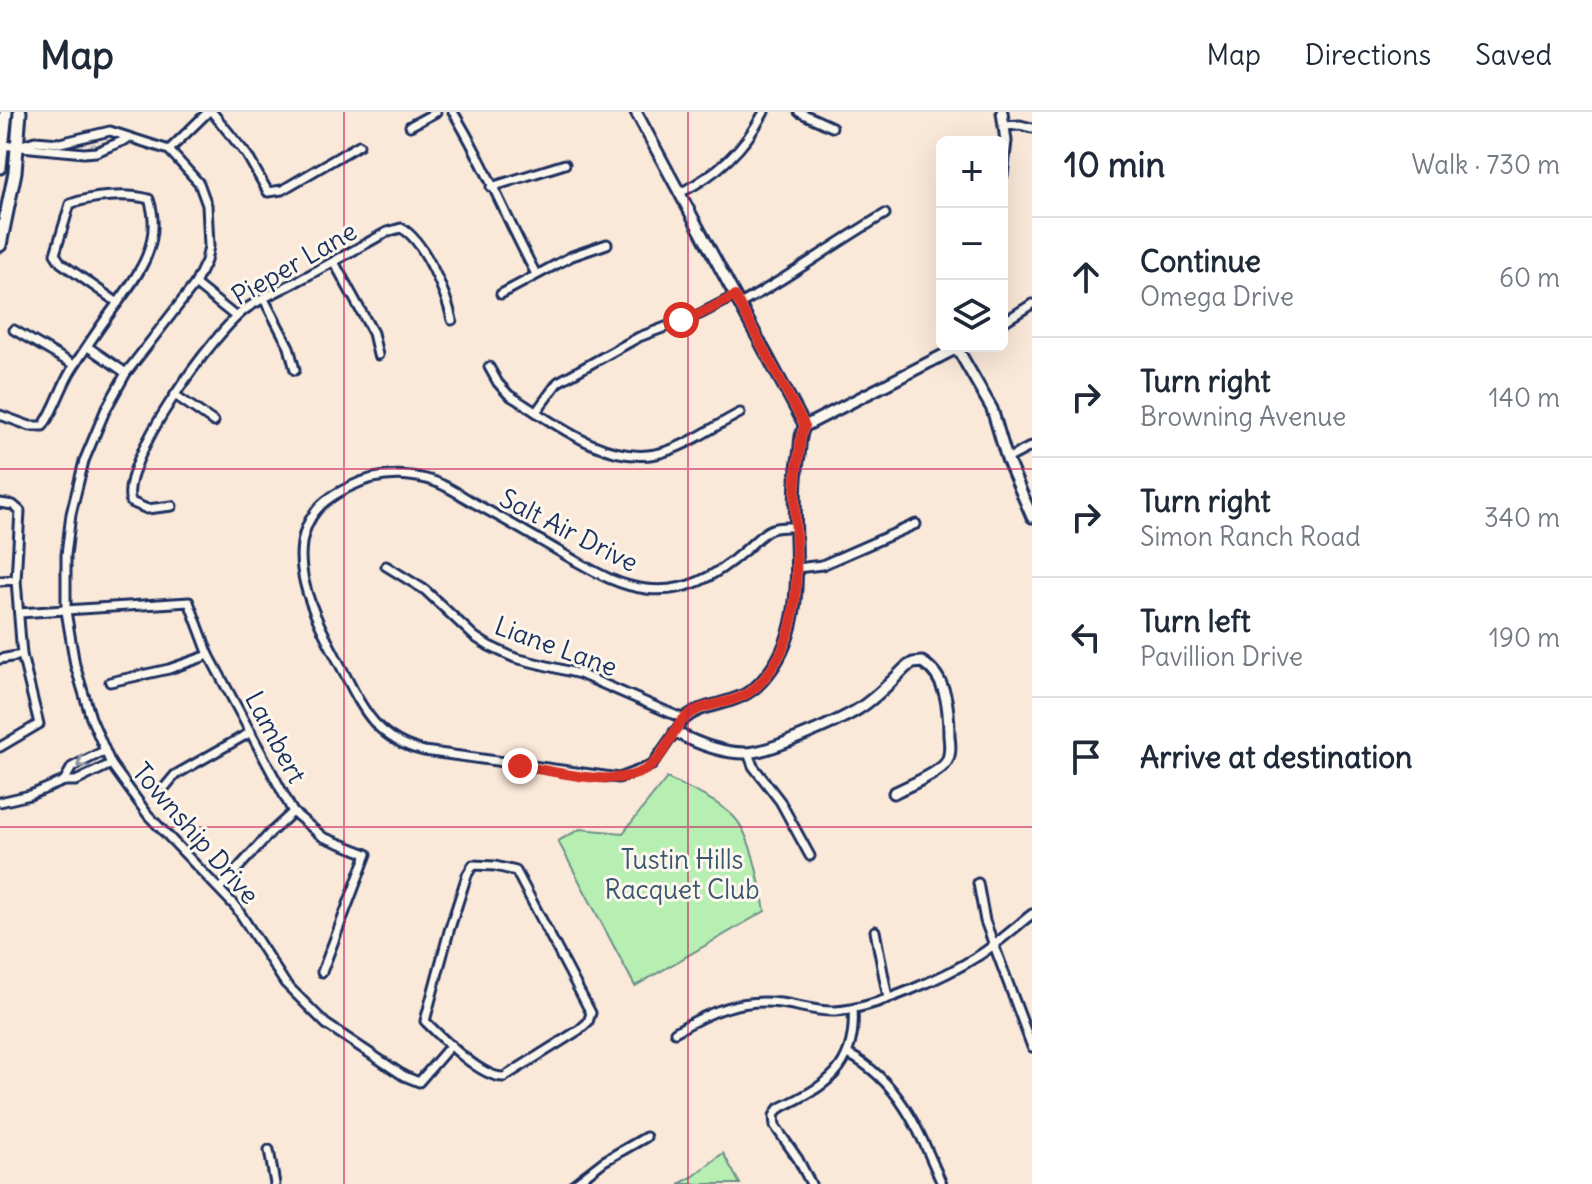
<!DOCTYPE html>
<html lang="en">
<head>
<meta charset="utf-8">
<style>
  :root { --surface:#fff; --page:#f6f6f7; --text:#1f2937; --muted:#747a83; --line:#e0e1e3 }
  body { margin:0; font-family:Delius,sans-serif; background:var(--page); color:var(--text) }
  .controls { position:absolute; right:24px; top:24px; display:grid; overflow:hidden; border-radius:12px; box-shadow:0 8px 32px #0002 }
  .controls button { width:72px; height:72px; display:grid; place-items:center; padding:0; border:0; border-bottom:2px solid var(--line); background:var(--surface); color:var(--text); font:40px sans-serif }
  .stop { position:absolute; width:24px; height:24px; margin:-18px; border:6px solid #d93025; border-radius:50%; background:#fff }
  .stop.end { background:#d93025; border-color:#fff; box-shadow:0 2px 8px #0008 }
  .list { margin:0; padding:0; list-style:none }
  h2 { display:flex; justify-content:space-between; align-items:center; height:104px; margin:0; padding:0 32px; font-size:34px }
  h2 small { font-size:26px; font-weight:400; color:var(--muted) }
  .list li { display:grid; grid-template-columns:52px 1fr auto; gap:24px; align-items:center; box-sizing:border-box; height:120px; padding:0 32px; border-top:2px solid var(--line) }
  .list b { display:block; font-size:30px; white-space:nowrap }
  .list p { margin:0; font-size:26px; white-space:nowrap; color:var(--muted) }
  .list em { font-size:26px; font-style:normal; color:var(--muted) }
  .icon { flex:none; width:44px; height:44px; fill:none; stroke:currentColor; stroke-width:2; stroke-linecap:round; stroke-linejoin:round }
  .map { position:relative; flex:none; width:1032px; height:1072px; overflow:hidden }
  header { display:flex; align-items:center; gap:48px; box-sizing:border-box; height:112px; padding:0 40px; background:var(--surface); border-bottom:2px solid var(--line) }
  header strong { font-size:38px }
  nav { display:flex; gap:44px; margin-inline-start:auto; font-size:28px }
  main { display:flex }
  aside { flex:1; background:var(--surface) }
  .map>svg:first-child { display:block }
  .green { fill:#b7efb2; stroke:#698f88; stroke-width:2 }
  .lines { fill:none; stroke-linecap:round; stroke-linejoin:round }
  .minor-tunnel { stroke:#cdc3c0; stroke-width:7; stroke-dasharray:7 3.5; stroke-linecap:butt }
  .minor-casing { stroke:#1b2f5e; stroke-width:13 }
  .tertiary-casing { stroke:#1b2f5e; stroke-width:15 }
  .primary-casing { stroke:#1b2f5e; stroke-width:17 }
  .minor { stroke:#fbf7ec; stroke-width:7 }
  .tertiary { stroke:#fbf7ec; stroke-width:9 }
  .primary { stroke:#fbf7ec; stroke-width:11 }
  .oneway { stroke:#8b93a5 }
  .route { stroke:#d93025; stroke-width:10 }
  .grid { fill:none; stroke:#c2185b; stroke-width:2; stroke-opacity:0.55 }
  .labels { text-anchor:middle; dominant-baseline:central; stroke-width:6; stroke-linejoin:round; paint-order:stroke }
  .street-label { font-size:26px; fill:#1b2f5e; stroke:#fbf7ec }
  .park-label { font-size:26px; fill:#3a556f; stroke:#fbf7ec }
</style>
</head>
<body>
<header>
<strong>Map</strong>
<nav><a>Map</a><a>Directions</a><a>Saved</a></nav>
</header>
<main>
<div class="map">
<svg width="1032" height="1072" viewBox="0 0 1032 1072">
  <rect width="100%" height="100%" fill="#fae8d8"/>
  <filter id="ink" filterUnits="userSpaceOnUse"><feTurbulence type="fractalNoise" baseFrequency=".0125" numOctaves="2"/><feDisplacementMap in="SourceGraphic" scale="16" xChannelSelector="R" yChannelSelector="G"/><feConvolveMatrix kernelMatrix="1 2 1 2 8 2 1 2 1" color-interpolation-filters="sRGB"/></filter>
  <g filter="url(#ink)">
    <g class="green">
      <path d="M 667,666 C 689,677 715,687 733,704 C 752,722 760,773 765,799 L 635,874 L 558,729 L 580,717 L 623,721 Z"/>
      <polygon points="723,1041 740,1072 679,1072 694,1064"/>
    </g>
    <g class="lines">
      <polyline class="minor-tunnel" points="90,36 98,33"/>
      <g class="minor-casing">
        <g id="minor">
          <polyline points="212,0 247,43 268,80 282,78 359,33"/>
          <path d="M 453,0 C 485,51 507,109 536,162"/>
          <polyline points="799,0 832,15"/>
          <polyline points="410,14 436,0"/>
          <polyline points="1004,14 1020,13 1032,16"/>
          <polyline points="0,33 84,41 96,40 130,26"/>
          <polyline points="18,34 35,29 60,31 110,19 169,38 199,71 207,93 209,134 206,149 195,172 126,261 105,299 84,349 71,402 66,443 66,499 75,553 91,606 111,652 148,703 236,795 285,871 326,912 404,964 419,970 451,933"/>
          <polyline points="169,38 208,0"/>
          <polyline points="491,75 565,52"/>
          <path d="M 680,81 C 717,62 744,38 764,0"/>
          <polyline points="334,150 373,221 378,243"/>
          <polyline points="195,172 236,205"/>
          <polyline points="501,182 572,144 607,132"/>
          <polyline points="264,187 289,235 295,258"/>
          <path d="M 740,192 C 790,165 835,131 885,102"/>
          <polyline points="1002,211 1032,192"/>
          <polyline points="14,218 74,253"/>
          <polyline points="88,235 126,261"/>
          <path d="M 489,255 L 498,271 L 509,283 C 552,309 603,352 656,342 C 685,336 714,314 740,301"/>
          <polyline points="175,283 214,310"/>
          <polyline points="536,300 558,270 639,225 700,202 735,184"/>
          <path d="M 0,303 L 30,314 L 43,314 C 56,296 61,273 74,254 C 87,234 101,213 116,193 C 140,161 163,129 149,87 C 126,81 92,84 70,92 L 55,142 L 61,151 L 118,191"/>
          <polyline points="1007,347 1032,334"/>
          <polyline points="0,391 13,393 20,399 16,468 22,543 39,612 0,635"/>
          <path d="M 172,394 L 147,397 L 131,390 C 117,353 216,217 247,196 C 262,186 280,178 296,170 C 326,154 356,137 387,120 L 401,116 C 424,127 447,184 452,208"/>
          <path d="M 386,454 L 425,478 L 475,525 L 489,534 L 515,546 L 580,562 L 684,607 L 652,653 L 619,666 L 424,639 C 371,626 360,590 337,547 C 315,505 282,444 315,400 C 324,388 337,381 349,375 C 373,363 399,360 426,367 C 443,371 459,382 474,391 C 508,409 541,429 574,448 C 597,461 619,474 646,477 C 685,482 716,464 744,439 C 753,432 761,421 772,417 C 780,414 788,415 796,415"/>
          <polyline points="797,456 822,453 916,412"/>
          <polyline points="0,469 16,468"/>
          <polyline points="19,501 189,490 209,543 293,700 323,725 367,742 322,860"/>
          <polyline points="0,547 22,543"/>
          <polyline points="110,570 169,557 209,543"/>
          <polyline points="748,641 753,654 780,689 810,744"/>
          <polyline points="64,669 72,655 104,639"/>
          <polyline points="165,675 175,663 251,620"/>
          <polyline points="0,690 30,683 64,669 76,669 111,652"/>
          <path d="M 473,753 L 495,754 L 516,759 L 591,901 L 588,910 L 579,918 L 504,965 C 481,966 441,925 425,909 L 449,819 L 467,763 Z"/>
          <polyline points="978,771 985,809 1032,935"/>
          <polyline points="220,776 270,721 293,700"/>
          <polyline points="875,819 888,886"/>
          <path d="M 675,920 C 709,900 740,886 780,891 C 798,893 816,900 835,899 C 874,897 945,865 978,844 C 997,832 1014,816 1032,802"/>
          <path d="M 848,942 C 900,969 920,1021 942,1072"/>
          <polyline points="269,1038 275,1072"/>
          <polyline points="574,1072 604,1049 646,1025"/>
          <path d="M 811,1072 L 798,1047 L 775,1014 L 774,1004 L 778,997 C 826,974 857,957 853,897"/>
        </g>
      </g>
      <g class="tertiary-casing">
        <g id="tertiary">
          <polyline points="636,0 805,314"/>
          <polyline points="1002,0 1006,29 1002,63"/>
          <polyline points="957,236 992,297 1007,347 1032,405"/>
          <polyline points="805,314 961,234"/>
          <path d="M 684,607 C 705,588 737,596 761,570 C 819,509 785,417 799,343 C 801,332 799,323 805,314"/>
          <path d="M 675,620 C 696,631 721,641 745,641 C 768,641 840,609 860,596 C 877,585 892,569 906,555 L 913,551 L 922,550 C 947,565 949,597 949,624 C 950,632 951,641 947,649 C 941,661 907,674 894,681"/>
        </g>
      </g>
      <g class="primary-casing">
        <g id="primary">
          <polyline points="0,55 6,0"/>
          <polyline points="0,133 15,60 20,0"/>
        </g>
      </g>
      <use href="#minor" class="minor"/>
      <use href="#tertiary" class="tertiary"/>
      <use href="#primary" class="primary"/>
    </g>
    <defs><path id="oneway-chevron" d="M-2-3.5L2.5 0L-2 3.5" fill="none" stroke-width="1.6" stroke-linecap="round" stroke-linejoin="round" transform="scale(2)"/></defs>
    <use class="oneway" href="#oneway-chevron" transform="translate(82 651) rotate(148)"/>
  </g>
  <g class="lines" filter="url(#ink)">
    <path class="route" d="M 520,654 C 557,659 620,679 651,654 C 667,641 671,617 687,604 C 707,587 738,597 763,568 C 818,505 785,417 799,343 C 801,332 799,323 805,314 L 735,184 L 700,202 L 681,208"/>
  </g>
  <path class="grid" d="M 344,0 L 344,1072M 688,0 L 688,1072M 0,357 L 1032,357M 0,715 L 1032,715"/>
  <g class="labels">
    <g class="street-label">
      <text transform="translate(294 151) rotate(-30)">Pieper Lane</text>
      <text transform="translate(569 418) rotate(27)">Salt Air Drive</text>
      <text transform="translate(556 534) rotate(20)">Liane Lane</text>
      <text transform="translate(276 625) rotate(62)">Lambert</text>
      <text transform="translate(196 721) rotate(49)">Township Drive</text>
    </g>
    <g class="park-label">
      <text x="682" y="747">Tustin Hills<tspan x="682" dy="30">Racquet Club</tspan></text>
    </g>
  </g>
</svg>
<div class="controls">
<button>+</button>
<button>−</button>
<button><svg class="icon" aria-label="layers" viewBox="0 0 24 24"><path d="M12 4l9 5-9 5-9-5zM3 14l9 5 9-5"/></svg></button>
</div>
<div class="stop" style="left:681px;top:208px"></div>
<div class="stop end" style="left:520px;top:654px"></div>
</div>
<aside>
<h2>10 min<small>Walk · 730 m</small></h2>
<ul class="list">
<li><svg class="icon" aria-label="ahead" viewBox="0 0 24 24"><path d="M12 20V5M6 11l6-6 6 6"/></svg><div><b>Continue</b><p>Omega Drive</p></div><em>60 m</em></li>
<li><svg class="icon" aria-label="right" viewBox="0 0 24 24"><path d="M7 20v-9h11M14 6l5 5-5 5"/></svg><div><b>Turn right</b><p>Browning Avenue</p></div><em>140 m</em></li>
<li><svg class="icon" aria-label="right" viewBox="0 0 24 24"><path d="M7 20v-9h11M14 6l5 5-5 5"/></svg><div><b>Turn right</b><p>Simon Ranch Road</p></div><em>340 m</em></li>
<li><svg class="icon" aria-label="left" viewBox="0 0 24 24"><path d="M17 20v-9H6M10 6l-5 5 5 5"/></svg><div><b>Turn left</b><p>Pavillion Drive</p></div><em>190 m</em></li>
<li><svg class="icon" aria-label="arrive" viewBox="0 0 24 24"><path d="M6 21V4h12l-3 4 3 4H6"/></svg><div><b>Arrive at destination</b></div></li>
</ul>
</aside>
</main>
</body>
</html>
